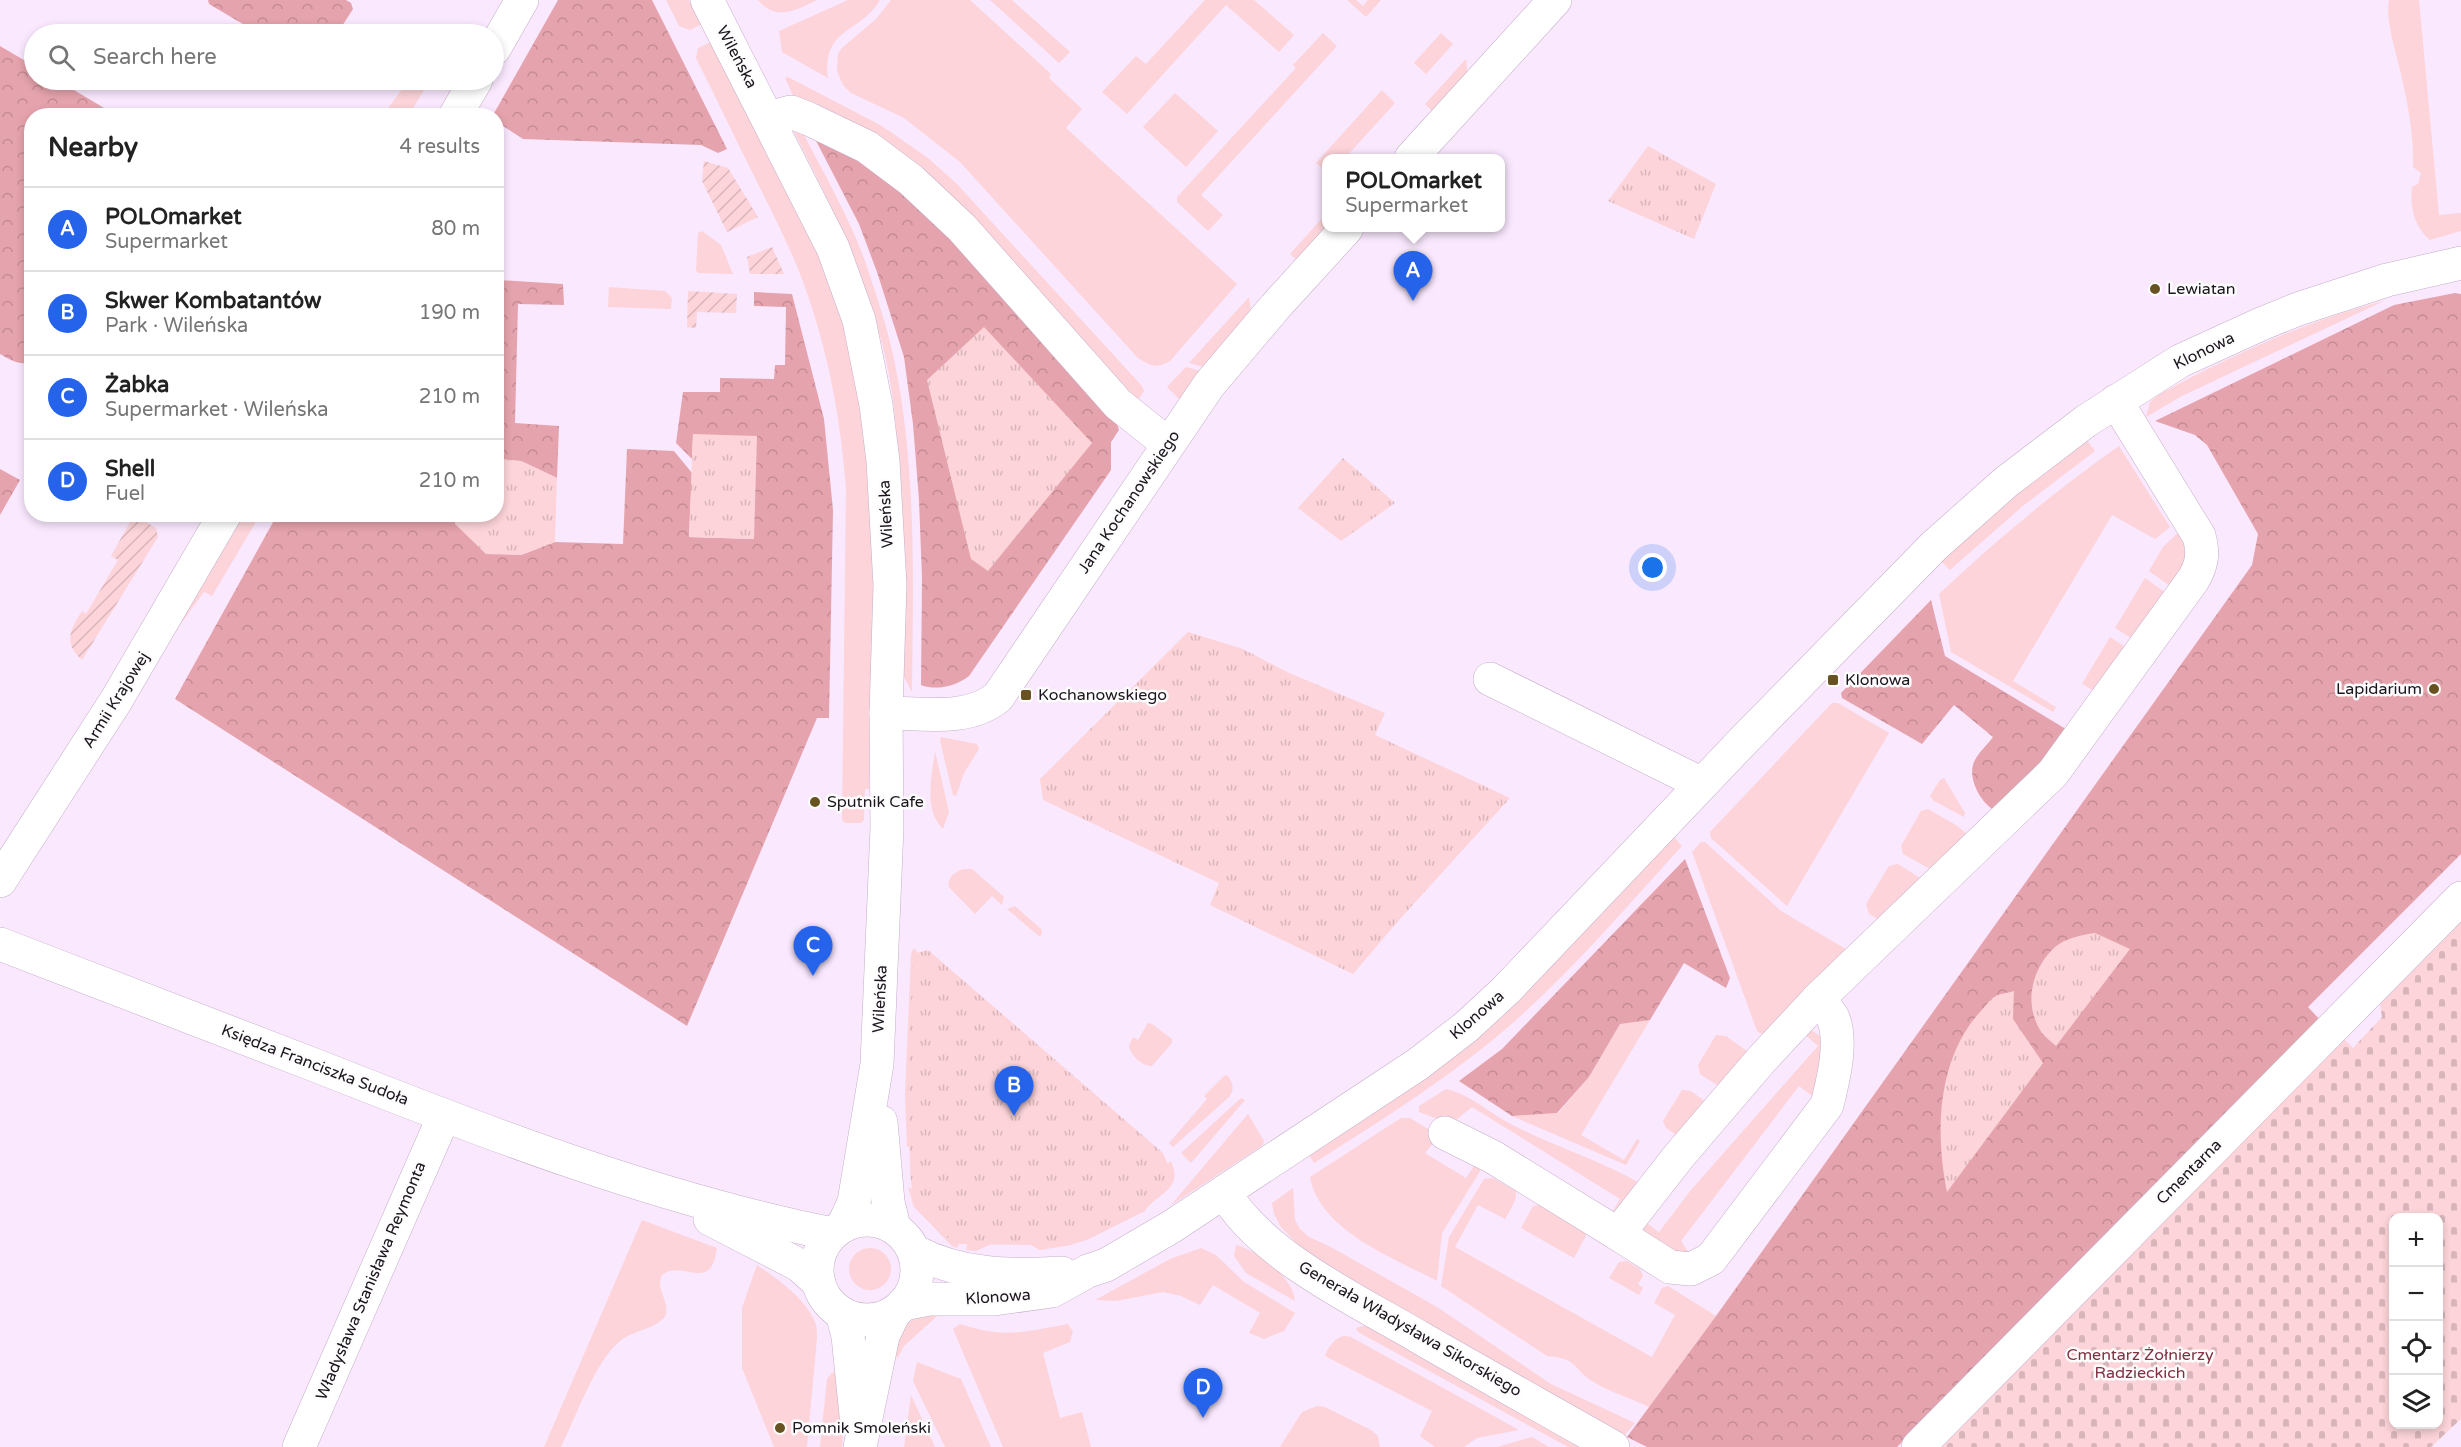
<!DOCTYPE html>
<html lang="en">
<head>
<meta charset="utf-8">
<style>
  :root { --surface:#fff; --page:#f6f6f6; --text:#222; --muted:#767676; --line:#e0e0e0; --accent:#2563eb }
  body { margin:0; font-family:"Varela Round",sans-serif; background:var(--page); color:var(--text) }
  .controls { position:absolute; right:18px; bottom:18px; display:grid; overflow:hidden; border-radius:12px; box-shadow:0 3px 9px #0003 }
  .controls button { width:54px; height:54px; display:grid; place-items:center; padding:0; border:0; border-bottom:2px solid var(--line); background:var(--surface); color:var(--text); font:30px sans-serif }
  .you { position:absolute; left:1653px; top:568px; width:21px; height:21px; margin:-15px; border:4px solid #fff; border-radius:50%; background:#1a73e8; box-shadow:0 0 0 9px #1a73e833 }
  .badge { display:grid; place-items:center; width:39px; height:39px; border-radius:50%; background:var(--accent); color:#fff; font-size:20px; font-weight:700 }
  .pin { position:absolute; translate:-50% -50px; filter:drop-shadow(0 2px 3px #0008) }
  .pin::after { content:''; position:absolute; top:32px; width:21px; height:18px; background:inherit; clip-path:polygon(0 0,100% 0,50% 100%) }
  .popup { position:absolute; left:1322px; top:154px; width:183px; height:78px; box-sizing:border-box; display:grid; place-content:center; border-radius:12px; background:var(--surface); filter:drop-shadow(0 2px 4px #0005); font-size:20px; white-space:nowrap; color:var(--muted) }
  .popup b { font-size:22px; color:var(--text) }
  .popup::after { content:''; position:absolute; left:50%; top:100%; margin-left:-12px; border:12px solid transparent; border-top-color:var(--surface) }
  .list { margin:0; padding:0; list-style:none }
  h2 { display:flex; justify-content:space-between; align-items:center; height:78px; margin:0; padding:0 24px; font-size:26px }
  h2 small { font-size:20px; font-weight:400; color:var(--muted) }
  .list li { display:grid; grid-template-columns:39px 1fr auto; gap:18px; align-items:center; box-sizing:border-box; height:84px; padding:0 24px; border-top:2px solid var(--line) }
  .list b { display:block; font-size:22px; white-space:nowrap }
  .list p { margin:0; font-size:20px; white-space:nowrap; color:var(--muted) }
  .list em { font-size:20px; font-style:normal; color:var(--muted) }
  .icon { flex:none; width:33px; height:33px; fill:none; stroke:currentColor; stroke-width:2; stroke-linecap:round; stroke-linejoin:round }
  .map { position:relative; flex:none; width:2461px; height:1447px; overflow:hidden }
  .search { position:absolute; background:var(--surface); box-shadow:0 3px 9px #0003; left:24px; top:24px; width:480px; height:66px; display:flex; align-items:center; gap:15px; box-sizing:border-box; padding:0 21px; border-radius:33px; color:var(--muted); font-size:22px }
  .panel { position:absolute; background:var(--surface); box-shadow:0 3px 9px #0003; left:24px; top:108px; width:480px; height:414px; border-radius:24px }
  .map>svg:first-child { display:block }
  .grass { fill:#fcd4d9 }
  .forest { fill:url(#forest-crowns) }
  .cemetery { fill:url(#cemetery-stones); fill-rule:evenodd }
  .park { fill:url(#park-tufts) }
  .garden { fill:url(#garden-furrows) }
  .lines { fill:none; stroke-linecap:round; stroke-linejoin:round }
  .minor-casing { stroke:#c4aec9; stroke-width:34 }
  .minor { stroke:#fff; stroke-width:33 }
  .poi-dot { fill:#685221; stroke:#fcfcfc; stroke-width:2 }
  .labels { text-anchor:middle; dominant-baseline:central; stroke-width:5; stroke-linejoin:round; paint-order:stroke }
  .street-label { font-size:16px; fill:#1c141e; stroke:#fcfcfc }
  .poi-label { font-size:16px; fill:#1c141e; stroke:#fcfcfc; text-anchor:start }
  .park-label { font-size:16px; fill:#7f3142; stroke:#fcfcfc }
</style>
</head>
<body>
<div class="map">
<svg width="2461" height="1447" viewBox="0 0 2461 1447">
  <defs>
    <pattern id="forest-crowns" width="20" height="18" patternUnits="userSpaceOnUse" patternTransform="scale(1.5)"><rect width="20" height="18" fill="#e5a3ad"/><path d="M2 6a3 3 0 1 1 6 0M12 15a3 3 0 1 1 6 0" fill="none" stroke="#c48b94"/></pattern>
    <pattern id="cemetery-stones" width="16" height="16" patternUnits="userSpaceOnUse" patternTransform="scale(1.5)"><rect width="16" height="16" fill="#fcd4d9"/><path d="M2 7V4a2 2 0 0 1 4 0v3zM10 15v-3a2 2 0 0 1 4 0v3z" fill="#d7b5ba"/></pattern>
    <pattern id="park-tufts" width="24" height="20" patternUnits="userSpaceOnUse" patternTransform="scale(1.5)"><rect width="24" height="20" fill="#fcd4d9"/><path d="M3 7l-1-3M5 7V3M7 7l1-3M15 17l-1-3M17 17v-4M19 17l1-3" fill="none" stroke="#d7b5ba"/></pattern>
    <pattern id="garden-furrows" width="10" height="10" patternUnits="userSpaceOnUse" patternTransform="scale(1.5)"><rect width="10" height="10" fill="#fcd4d9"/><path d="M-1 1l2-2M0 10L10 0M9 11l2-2" fill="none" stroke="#d7b5ba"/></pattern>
  </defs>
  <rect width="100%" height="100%" fill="#fae8fe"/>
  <g class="grass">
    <polygon points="666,0 689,0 702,24 690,30 679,26"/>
    <path d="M 758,0 L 817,0 C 796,10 776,22 758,0 Z"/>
    <path d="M 848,0 L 880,0 C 860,34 822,27 828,78 L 782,52 L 779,31 Z"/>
    <path d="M 891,0 L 970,0 L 1051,74 L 1049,78 L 1082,109 L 1066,128 L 1237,284 L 1170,361 C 1157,369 1149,366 1137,357 L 960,162 L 904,118 L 851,93 L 843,85 L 837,71 L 838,54 L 842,48 L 876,19 Z"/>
    <polygon points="990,0 1012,0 1070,52 1059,63"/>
    <polygon points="1205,0 1254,0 1294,35 1279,52 1226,5 1127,114 1102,92 1136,56 1146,64"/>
    <polygon points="1347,0 1356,0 1363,6 1368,0 1381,0 1366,17"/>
    <path d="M 2389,0 L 2419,0 L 2439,215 L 2461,213 L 2461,231 L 2430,240 C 2414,226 2410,208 2412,187 L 2418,184 L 2421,173 L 2413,167 C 2414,135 2408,105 2401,74 C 2397,54 2385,20 2389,0 Z"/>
    <polygon points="1323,33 1337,46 1201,195 1223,215 1208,231 1177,202 1177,197 1296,68 1293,65"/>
    <polygon points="1441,33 1453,44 1426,74 1414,63"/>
    <path d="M 711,42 C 737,92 762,142 787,192 C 801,221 819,251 830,282 C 887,444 872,620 869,789 L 865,789 L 864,820 L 861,823 L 845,823 L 842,820 L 846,488 C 841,426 831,365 811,305 C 798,263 778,224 758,184 C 737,142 717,100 696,58 L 698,48 Z"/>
    <polygon points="1466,59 1468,77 1434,113 1425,104"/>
    <polygon points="788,77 882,126 928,158 956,183 1142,386 1144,391 1134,406 794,98 785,78"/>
    <polygon points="409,80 430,80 409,115 383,115"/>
    <polygon points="1382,90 1395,103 1345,158 1326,158 1326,171 1316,163"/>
    <polygon points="1175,93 1218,131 1186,167 1143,127"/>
    <path d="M 795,123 L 802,131 C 826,178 854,225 870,276 C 879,303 888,331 894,359 C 917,468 913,582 912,692 L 904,677 C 905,625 903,574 901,522 C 899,460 897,396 880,336 C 860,263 827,197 793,130 Z"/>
    <polygon points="1326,214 1326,228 1299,262 1290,254"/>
    <polygon points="702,231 721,245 733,274 698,273 696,270 698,233"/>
    <polygon points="609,287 665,291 672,298 671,309 608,307"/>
    <polygon points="1249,297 1251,311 1207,368 1189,363"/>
    <path d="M 2386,300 L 2182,396 L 2146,417 L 2150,402 L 2158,395 C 2231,355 2306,321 2386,300 Z"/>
    <polygon points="1186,367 1205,372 1189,391 1179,399 1167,387"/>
    <polygon points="2087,440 2095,451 2024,505 1950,570 1940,560 2011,496"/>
    <path d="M 2119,446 L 2170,527 L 2155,539 L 2112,515 L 2013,681 L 2056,707 L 2053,712 L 1951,652 L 1939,594 C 1996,540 2055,491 2119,446 Z"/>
    <polygon points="243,515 260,515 212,596 204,592 177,629"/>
    <polygon points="2181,530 2190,558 2170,586 2149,571 2163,547"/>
    <polygon points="2145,578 2166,593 2131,638 2115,628"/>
    <polygon points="2110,637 2125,647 2094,691 2082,684"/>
    <polygon points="1832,703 1838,703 1889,733 1787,906 1711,838 1710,832"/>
    <polygon points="941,737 977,744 979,749 964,773 956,796 953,795 940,741"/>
    <path d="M 935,751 L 949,812 L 943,829 C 923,809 932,776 935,751 Z"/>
    <polygon points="1944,778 1965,813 1964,817 1934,801 1930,796 1940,780"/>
    <polygon points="1928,809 1956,825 1968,835 1932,870 1903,854 1901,846 1921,811"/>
    <path d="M 1674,837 L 1682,846 C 1619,915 1557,989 1484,1047 C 1430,1090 1372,1126 1314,1163 L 1309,1155 L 1510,1003 L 1561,956 Z"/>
    <polygon points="1701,842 1705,842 1781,911 1846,949 1848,954 1768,1038 1757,1031 1692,852"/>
    <polygon points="1898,864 1920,878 1878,919 1869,914 1866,904 1889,866"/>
    <path d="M 963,869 L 972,869 L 1004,897 L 1002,905 L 992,896 L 975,914 L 949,887 C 947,877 955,872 963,869 Z"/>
    <polygon points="1015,906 1041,929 1042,933 1040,937 1007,909"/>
    <polygon points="914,948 921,958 921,1146 907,1147 905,1095 911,954"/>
    <polygon points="1650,1020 1581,1135 1624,1160 1637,1139 1640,1141 1626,1165 1512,1116 1558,1113 1589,1077 1620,1024"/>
    <path d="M 1148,1023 L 1152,1024 L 1172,1039 L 1172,1043 L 1152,1066 C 1142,1066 1131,1056 1129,1046 L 1133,1037 L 1138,1040 Z"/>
    <polygon points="1809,1029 1825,1039 1815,1098 1799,1086 1681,1241 1691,1256 1684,1257 1642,1234 1641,1226 1643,1220 1659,1232 1691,1190 1818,1046 1802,1032"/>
    <polygon points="1716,1035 1726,1036 1754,1056 1725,1090 1700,1074 1698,1065"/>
    <path d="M 1225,1075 L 1228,1076 C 1233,1084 1235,1089 1229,1097 L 1173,1147 L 1169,1143 L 1207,1099 L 1204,1096 Z"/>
    <path d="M 1446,1089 C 1469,1094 1487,1111 1507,1122 C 1551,1146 1600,1159 1643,1185 L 1610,1216 L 1620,1199 L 1472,1107 L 1451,1124 L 1419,1112 L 1419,1106 Z"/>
    <polygon points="1682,1090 1691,1091 1711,1106 1682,1139 1666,1128 1663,1121"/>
    <polygon points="1241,1098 1245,1100 1191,1163 1181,1153"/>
    <polygon points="1248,1114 1264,1141 1262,1146 1171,1205"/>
    <path d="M 1401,1118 L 1410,1118 L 1439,1136 L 1425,1153 L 1466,1178 L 1478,1160 L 1485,1163 L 1442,1233 L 1437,1281 C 1394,1258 1320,1231 1310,1177 Z"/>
    <path d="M 1171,1161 C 1184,1190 1157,1193 1145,1211 L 1089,1239 L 1071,1245 L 1040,1250 L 1016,1237 L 1009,1236 L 976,1251 L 966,1250 L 968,1242 L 1136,1190 Z"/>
    <path d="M 1493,1178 L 1516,1191 C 1517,1201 1510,1210 1505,1219 L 1478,1205 L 1455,1247 L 1652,1357 L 1675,1315 L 1654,1303 L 1662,1288 L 1668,1286 L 1716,1316 L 1649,1407 C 1631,1398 1609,1392 1592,1381 C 1571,1367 1579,1359 1547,1356 L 1441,1286 L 1449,1237 L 1484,1179 Z"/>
    <polygon points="908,1187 914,1190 959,1243 957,1248 952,1246 914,1207"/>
    <polygon points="1293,1188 1295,1220 1300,1229 1309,1237 1329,1246 1437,1307 1551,1384 1635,1423 1623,1437 1360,1289 1301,1248 1281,1227 1274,1214 1272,1203"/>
    <polygon points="1539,1205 1584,1231 1586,1236 1574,1258 1521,1228 1533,1206"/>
    <path d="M 642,1220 L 717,1248 C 711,1295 683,1258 662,1275 C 655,1291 671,1301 665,1317 C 653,1330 634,1330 620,1341 C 595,1361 576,1417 561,1447 L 544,1447 Z"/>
    <path d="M 1236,1245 C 1258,1251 1293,1277 1295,1301 L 1246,1273 L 1234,1256 Z"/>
    <circle cx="870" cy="1269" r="21"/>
    <polygon points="1201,1248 1216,1255 1244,1282 1295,1313 1284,1331 1264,1339 1249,1333 1260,1313 1213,1285 1200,1305 1181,1296 1163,1292 1116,1301 1095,1300 1170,1259"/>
    <polygon points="1627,1261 1640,1269 1643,1276 1638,1284 1643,1288 1639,1295 1609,1278 1619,1262"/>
    <path d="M 757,1265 C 777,1279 803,1296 814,1320 C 817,1325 817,1333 817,1338 L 807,1447 L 774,1447 L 742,1368 L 742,1308 Z"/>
    <path d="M 945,1309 L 904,1346 L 897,1359 L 894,1340 C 909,1318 920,1315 945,1309 Z"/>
    <path d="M 960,1324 C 1005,1339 1023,1332 1068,1324 L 1073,1332 L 1070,1342 L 1043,1353 L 1060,1418 L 1082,1412 L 1091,1447 L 1003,1447 L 953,1329 Z"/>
    <polygon points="1363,1326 1369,1326 1586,1447 1568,1447 1358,1332 1356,1328"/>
    <path d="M 1346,1336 L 1351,1337 L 1519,1430 L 1477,1438 L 1464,1447 L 1435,1447 L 1420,1436 L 1432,1411 L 1325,1356 C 1328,1347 1336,1336 1346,1336 Z"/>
    <polygon points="917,1362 961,1379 991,1447 945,1447 913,1381"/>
    <polygon points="839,1371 844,1414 842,1447 820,1447 827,1379 832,1373"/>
    <polygon points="911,1395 935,1447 904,1447"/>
    <polygon points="1317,1406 1325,1407 1371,1430 1378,1436 1380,1447 1280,1447 1302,1412"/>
    <polygon points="1532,1437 1549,1447 1497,1447"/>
  </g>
  <g class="forest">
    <polygon points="208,0 346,0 351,3 353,9 337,34 260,34 209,4"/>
    <polygon points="558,0 652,0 727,149 718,153 701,145 523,139 497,122 496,116 493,115"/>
    <path d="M 0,46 L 34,66 L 34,80 L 57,80 L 116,115 L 32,116 L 32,362 C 19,366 11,360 0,354 Z"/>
    <path d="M 811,131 L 911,191 L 1117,424 L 1119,430 L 1111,442 L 1111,470 L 969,676 C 956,686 937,691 921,685 L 922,578 L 919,500 L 913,424 L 904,357 L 877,272 L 859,224 Z"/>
    <polygon points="498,280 563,284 564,305 518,304 515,423 559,426 557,478 521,461 497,459"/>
    <polygon points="754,292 792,294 824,419 833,510 829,718 817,718 687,1026 175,699 277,515 455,515 455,524 521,555 555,542 623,544 627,449 674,451 692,473 689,537 753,539 693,434 692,459 676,443 683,392 720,392 720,378 774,379 775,365 785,365 786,307 754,306"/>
    <polygon points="2455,293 2461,294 2461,854 2308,1007 2322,1022 1897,1447 1647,1447 1627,1437 1716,1316 2252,565 2258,534 2207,445 2195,435 2155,421 2394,305"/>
    <polygon points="0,469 20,480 0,515"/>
    <path d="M 1931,600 L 1945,656 L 2069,731 L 2043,768 L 1994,810 C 1980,802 1966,776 1975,760 C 1979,752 1988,744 1993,737 L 1954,705 L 1922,744 L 1842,698 L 1841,693 Z"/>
    <polygon points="1685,859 1730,978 1726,988 1684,963 1650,1020 1620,1024 1589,1077 1557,1113 1512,1116 1459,1081 1502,1049"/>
  </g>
  <path class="cemetery" d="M 2461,922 L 2461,1419 L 2431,1447 L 1942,1447 L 2344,1039 L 2353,1048 L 2382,1017 L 2380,1004 ZM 2394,1218 L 2438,1218 L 2438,1424 L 2394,1424 Z"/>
  <g class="park">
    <polygon points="1648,146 1716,184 1694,239 1608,201"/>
    <polygon points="984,327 1092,443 988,571 971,559 927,380"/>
    <polygon points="693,434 757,436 754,539 689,537"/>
    <polygon points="1343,458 1395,503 1341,541 1298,508"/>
    <polygon points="497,459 521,461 557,478 555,542 521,555 486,554 455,524 455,515 496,514"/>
    <polygon points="1188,632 1243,649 1289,673 1385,713 1375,735 1510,798 1399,920 1353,974 1210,905 1219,883 1043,800 1040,779"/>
    <path d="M 2095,933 L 2130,949 L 2056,1046 C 2052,1042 2046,1038 2042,1033 C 2023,1005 2031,969 2055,947 C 2066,938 2081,935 2095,933 Z"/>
    <polygon points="928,950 1163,1153 1172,1174 1162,1191 1141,1209 1096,1232 1043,1245 954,1244 913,1201 910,1170 908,1078 913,954"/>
    <path d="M 2014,991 L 2013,1019 L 2043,1063 L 1947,1192 C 1935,1133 1937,1059 1980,1012 C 1985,1007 1990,999 1996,996 C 2001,993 2008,993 2014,991 Z"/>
  </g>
  <g class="garden">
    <polygon points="704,161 728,168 758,217 727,232 702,181"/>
    <polygon points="772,247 784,274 750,274 747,257"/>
    <polygon points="688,291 737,294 736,313 697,312 696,328 687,327"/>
    <path d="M 134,515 L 156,528 L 158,537 L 82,660 C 63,643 70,630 82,611 L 86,614 L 118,560 L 111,556 Z"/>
  </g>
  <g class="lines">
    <g class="minor-casing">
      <g id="minor">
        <polyline points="707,0 833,248 859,320 876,405 883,461 890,585 886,713 887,827 877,1064 854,1202 843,1226"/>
        <polyline points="494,49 522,0"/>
        <polyline points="455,116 476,80"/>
        <polyline points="769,118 791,112 809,119 867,147 911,180 962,228 1118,404 1168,444"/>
        <polyline points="1411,158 1555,0"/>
        <polyline points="1490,679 1702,784"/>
        <path d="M 886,713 C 923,713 968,722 998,697 L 1209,385 L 1275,307 L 1347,228"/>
        <polyline points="0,881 117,699 225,514"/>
        <path d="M 0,944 C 105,985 211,1025 317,1066 C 484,1132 655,1198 832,1234"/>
        <polyline points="881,1122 888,1202 894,1227"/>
        <path d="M 1445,1133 L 1493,1157 L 1618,1234 L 1679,1156 L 1762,1059 L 1818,999 L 2053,773 L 2193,580 C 2202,565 2204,553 2199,536 L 2116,401"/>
        <path d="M 1224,1192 C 1262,1256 1356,1300 1419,1337 C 1483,1374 1548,1410 1613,1447"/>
        <polyline points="710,1219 799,1265 819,1283"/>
        <circle cx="867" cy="1270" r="50"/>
        <path d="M 1618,1234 L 1670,1267 L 1691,1269 L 1711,1259 L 1827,1105 C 1833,1081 1843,1042 1833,1018 C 1830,1012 1823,1005 1818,999"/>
        <path d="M 914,1251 C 961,1276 1010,1276 1062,1273"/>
        <polyline points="903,1304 929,1299 994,1299 1052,1291 1088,1271 1106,1265 1171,1227 1418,1064 1466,1027 1506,990 1744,740 1934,546 2006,482 2086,421 2180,361 2261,324 2298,309 2387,280 2461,263"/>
        <polyline points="842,1313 848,1336 856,1415"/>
        <polyline points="299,1447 444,1116"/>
        <polyline points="860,1447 883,1336 894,1313"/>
        <polyline points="1918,1447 2461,898"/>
      </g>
    </g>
    <use href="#minor" class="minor"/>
  </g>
  <g class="poi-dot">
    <circle cx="2155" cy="289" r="6"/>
    <rect x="1827" y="674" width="12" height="12" rx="3"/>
    <circle cx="2434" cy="689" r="6"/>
    <rect x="1020" y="689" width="12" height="12" rx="3"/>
    <circle cx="815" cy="802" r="6"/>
    <circle cx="780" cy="1428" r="6"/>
  </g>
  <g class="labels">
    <g class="street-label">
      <text transform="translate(737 57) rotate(62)">Wileńska</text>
      <text transform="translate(2204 351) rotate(-26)">Klonowa</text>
      <text transform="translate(1129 502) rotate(-56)">Jana Kochanowskiego</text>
      <text transform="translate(886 514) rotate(-93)">Wileńska</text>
      <text transform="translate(116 700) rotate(-58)">Armii Krajowej</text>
      <text transform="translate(880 999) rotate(-87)">Wileńska</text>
      <text transform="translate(1477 1015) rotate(-41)">Klonowa</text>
      <text transform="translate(315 1065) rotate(21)">Księdza Franciszka Sudoła</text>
      <text transform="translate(2189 1172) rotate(-45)">Cmentarna</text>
      <text transform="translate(371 1281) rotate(-67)">Władysława Stanisława Reymonta</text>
      <text transform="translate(998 1297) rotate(-4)">Klonowa</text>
      <text transform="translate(1410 1329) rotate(30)">Generała Władysława Sikorskiego</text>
    </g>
    <g class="poi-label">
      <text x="2167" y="289">Lewiatan</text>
      <text x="1845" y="680">Klonowa</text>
      <text x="2422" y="689" text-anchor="end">Lapidarium</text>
      <text x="1038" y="695">Kochanowskiego</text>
      <text x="827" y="802">Sputnik Cafe</text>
      <text x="792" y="1428">Pomnik Smoleński</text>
    </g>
    <g class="park-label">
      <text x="2140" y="1355">Cmentarz Żołnierzy<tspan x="2140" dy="18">Radzieckich</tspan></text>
    </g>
  </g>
</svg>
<div class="controls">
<button>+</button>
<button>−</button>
<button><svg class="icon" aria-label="locate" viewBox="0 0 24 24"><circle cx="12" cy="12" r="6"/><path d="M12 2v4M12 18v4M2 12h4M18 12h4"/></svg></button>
<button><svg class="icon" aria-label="layers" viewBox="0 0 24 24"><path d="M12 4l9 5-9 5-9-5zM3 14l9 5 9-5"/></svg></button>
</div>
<div class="you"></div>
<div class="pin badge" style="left:1413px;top:301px">A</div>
<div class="popup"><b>POLOmarket</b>Supermarket</div>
<div class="pin badge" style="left:1014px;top:1116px">B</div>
<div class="pin badge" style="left:813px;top:976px">C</div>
<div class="pin badge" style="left:1203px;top:1418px">D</div>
<div class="search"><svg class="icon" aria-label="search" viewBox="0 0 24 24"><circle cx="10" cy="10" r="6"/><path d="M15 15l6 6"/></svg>Search here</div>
<section class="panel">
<h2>Nearby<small>4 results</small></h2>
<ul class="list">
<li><span class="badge">A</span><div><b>POLOmarket</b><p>Supermarket</p></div><em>80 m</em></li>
<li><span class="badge">B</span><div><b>Skwer Kombatantów</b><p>Park · Wileńska</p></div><em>190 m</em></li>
<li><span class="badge">C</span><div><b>Żabka</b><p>Supermarket · Wileńska</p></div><em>210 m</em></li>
<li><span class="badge">D</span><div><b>Shell</b><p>Fuel</p></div><em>210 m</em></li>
</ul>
</section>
</div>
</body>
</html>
